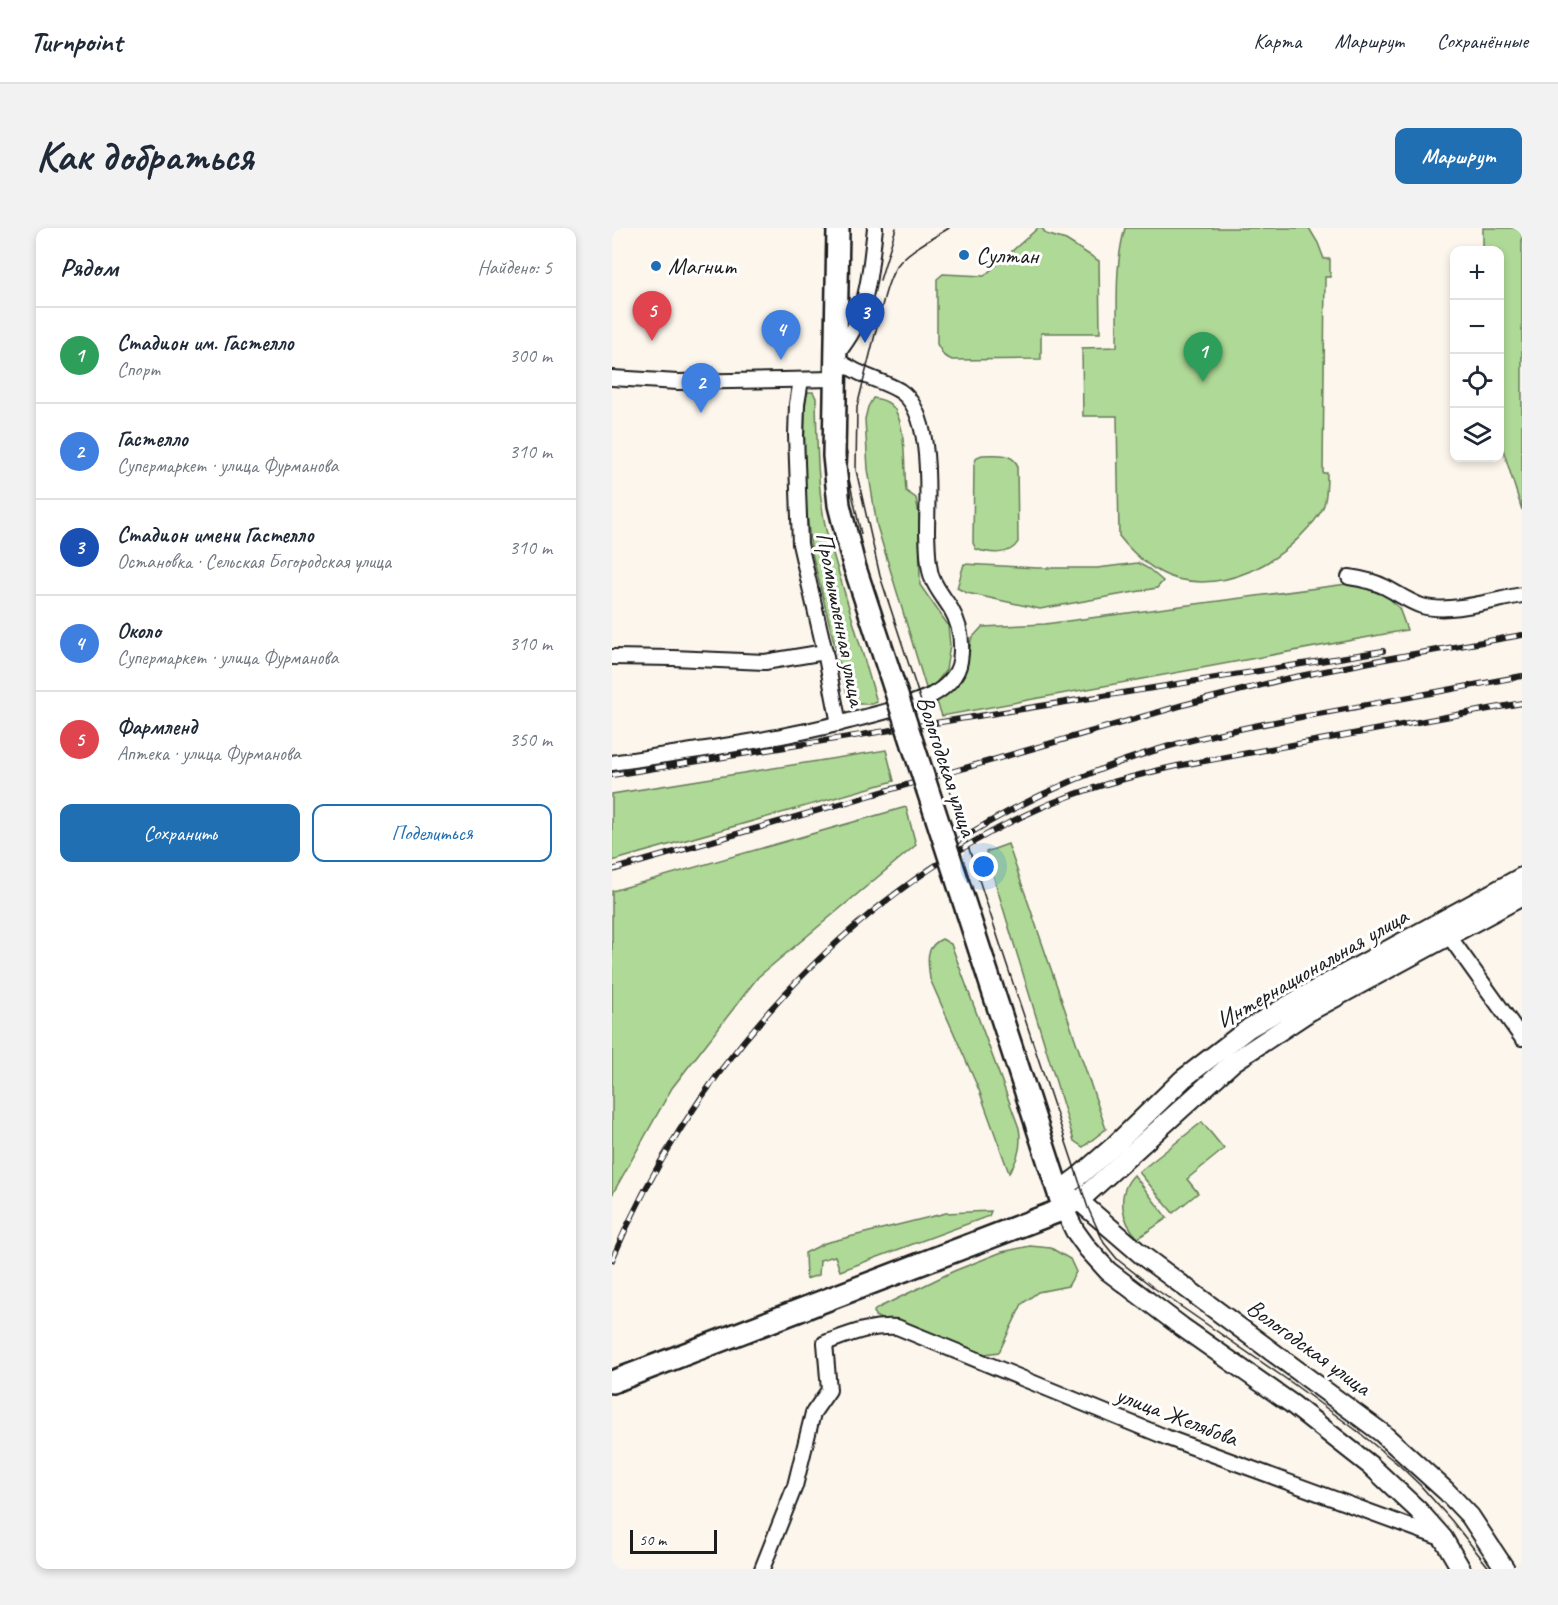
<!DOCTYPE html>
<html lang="ru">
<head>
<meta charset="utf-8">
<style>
  :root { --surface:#fff; --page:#f2f2f3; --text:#1f2937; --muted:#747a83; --line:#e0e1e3; --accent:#1f6fb2 }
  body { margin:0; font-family:Caveat,sans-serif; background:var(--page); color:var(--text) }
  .controls { position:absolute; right:18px; top:18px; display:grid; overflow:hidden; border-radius:12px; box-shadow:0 3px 9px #0003 }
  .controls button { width:54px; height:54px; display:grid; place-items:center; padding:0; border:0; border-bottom:2px solid var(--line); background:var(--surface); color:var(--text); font:30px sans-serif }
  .scale { position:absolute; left:18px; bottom:15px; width:87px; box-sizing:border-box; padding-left:6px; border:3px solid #1c1c1c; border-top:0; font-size:16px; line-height:21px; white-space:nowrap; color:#1c1c1c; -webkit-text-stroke:4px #fff; paint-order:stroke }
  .you { position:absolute; left:372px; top:639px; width:21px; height:21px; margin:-15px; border:4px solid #fff; border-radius:50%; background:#1a73e8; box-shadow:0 0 0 9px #1a73e833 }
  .badge { display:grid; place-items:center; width:39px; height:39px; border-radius:50%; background:var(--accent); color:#fff; font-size:20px; font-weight:700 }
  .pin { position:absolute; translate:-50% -50px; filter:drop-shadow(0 2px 3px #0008) }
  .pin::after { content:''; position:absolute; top:32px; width:21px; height:18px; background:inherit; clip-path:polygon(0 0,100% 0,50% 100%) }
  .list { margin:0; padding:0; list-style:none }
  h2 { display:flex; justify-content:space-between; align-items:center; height:78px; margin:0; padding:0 24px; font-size:26px }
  h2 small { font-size:20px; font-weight:400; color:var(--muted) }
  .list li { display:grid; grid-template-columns:39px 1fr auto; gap:18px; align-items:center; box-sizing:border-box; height:96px; padding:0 24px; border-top:2px solid var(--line) }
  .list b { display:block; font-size:22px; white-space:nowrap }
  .list p { margin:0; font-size:20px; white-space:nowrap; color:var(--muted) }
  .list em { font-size:20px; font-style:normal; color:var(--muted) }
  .actions { display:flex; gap:12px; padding:18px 24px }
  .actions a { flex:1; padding:14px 0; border:2px solid var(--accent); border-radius:12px; text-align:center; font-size:21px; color:var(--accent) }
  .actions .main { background:var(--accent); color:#fff }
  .icon { flex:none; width:33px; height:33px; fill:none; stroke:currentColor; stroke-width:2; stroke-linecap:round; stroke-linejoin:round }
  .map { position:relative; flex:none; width:910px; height:1341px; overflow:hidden; border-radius:12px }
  header { display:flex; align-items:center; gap:36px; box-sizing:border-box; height:84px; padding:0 30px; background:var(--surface); border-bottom:2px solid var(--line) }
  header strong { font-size:28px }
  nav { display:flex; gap:33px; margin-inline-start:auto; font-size:21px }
  .intro { display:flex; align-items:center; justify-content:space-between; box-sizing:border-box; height:144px; padding:0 36px }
  h1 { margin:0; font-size:42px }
  .button { padding:15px 27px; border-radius:12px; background:var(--accent); color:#fff; font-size:21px; font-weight:700 }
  main { display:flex; gap:36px; padding:0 36px }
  aside { flex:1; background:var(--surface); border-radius:12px; box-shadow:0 3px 9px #0003 }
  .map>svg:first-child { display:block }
  .green { fill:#afd996; stroke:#667a59; stroke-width:1.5 }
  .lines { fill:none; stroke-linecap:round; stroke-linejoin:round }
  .street-casing { stroke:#1c1c1c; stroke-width:18 }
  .secondary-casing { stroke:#1c1c1c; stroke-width:22 }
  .primary-casing { stroke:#1c1c1c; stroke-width:26 }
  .street { stroke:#fff; stroke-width:14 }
  .secondary { stroke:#fff; stroke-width:18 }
  .primary { stroke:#fff; stroke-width:21 }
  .tram { stroke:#1c1c1c; stroke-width:1.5 }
  .rail-casing { stroke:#1c1c1c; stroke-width:6 }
  .rail { stroke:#fff; stroke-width:4; stroke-dasharray:11; stroke-linecap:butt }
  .primary-bridge-casing { stroke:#1c1c1c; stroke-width:26; stroke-linecap:butt }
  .primary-bridge { stroke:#fff; stroke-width:21 }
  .poi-dot { fill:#1f6fb2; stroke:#fff; stroke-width:2 }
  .labels { text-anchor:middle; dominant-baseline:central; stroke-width:6; stroke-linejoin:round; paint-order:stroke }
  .poi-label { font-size:24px; fill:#1c1c1c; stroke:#fff; text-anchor:start }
  .street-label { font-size:24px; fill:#1c1c1c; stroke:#fff }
</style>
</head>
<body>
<header>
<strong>Turnpoint</strong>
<nav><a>Карта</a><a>Маршрут</a><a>Сохранённые</a></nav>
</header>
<div class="intro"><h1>Как добраться</h1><a class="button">Маршрут</a></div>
<main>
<aside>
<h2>Рядом<small>Найдено: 5</small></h2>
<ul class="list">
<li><span class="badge" style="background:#2e9e5b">1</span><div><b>Стадион им. Гастелло</b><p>Спорт</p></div><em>300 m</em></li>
<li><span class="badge" style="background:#3f7fe0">2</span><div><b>Гастелло</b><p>Супермаркет · улица Фурманова</p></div><em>310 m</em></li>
<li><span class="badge" style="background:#1a4fb4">3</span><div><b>Стадион имени Гастелло</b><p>Остановка · Сельская Богородская улица</p></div><em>310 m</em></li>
<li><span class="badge" style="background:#3f7fe0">4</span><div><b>Около</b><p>Супермаркет · улица Фурманова</p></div><em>310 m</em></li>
<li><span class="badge" style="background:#e0444e">5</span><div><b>Фармленд</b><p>Аптека · улица Фурманова</p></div><em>350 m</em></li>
</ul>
<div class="actions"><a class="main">Сохранить</a><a>Поделиться</a></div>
</aside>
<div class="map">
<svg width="910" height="1341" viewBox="0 0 910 1341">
  <rect width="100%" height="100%" fill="#fcf6ed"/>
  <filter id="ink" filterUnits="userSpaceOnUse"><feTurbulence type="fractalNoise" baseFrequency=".0167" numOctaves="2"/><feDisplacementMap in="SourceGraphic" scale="12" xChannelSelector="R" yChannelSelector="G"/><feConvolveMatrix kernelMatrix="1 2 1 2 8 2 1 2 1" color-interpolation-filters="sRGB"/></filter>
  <g filter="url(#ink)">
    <g class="green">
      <polygon points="426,0 430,0 434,6 454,12 487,33 488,105 429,105 429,131 340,132 332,128 325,116 325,51 331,46 372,48"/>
      <path d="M 513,0 L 697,0 L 706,15 L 712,31 L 718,31 L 718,49 L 713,49 L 711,245 L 715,245 C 715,256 715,267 712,277 C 709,285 702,294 696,300 C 665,336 614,363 565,351 C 541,344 522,327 507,308 L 505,188 L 471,188 L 470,120 L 505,119 C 506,79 502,39 513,0 Z"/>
      <polygon points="871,0 910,0 910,282 888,212 888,22 871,22"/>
      <path d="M 196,164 L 201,164 L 204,170 C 205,214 205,258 214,302 L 265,474 L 260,476 L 241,476 L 235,467 L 199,321 L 192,260 L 193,173 Z"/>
      <path d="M 261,170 C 270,171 280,175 284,184 C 294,201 292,243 294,263 L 304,270 L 307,286 L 308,357 L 336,397 L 338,417 L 334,442 L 321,459 L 314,460 L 265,298 L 256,241 L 253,191 L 256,179 Z"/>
      <path d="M 370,227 C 383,227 398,224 405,236 L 406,314 C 398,328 378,326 364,321 L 361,315 L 362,236 L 365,229 Z"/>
      <polygon points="526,335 537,341 551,353 545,360 428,381 355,365 345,360 352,336 425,340 485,340"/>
      <polygon points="735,356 755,358 775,368 787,380 795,402 330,488 324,471 346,456 356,435 359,411 370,399 433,396"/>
      <polygon points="274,522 282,553 0,633 0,566"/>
      <polygon points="294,579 304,617 146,749 60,860 0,967 0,663"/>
      <polygon points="396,616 494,901 471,919 462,913 374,624"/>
      <path d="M 330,711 L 339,716 L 407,900 C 410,917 407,931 397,945 L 367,862 L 318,751 C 316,733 312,719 330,711 Z"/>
      <polygon points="590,894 612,921 575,951 586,965 561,985 527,944"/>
      <path d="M 522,947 L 555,990 L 526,1010 C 509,993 504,965 522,947 Z"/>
      <polygon points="379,983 377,988 228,1043 223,1028 208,1032 207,1047 194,1051 193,1025 213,1015 334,985"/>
      <polygon points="418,1018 439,1020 458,1031 464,1044 456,1058 426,1064 410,1076 387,1124 373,1126 300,1098 271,1092 263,1088 262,1083 266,1080 342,1043 390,1024"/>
    </g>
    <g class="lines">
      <g class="street-casing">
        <g id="street">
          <polyline points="0,150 66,154 222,151"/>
          <polyline points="189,152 185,176 184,207 188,316 213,424 227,496"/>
          <path d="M 737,349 C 750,351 761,353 773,359 C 785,365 797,374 810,378 C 838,386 881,372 910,367"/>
          <polyline points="0,429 61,430 153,434 213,424"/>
          <path d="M 0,535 C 79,523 160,513 237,493 C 265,486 294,479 320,467 C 333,460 346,448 348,433 C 351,414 349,398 339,381 C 333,371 325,362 320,350 C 315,336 316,320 315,305 C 315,268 322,185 288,163 C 275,155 259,151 246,144 C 238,140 230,135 222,131 C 229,120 238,110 243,98 C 257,67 259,34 263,0"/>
          <polyline points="837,708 910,810"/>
          <path d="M 150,1341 L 183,1258 L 201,1185 L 217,1162 L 213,1115 C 238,1106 258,1097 285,1099 L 556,1210 L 829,1310"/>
        </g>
      </g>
      <g class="secondary-casing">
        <g id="secondary">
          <polyline points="849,1341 831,1310 806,1282 759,1238 680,1176 570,1099 496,1043 476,1021 463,1003 452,981 467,973 621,834 698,783 910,668"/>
          <polyline points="893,1341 858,1288 834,1263 770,1205 531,1028 467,973 447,963 466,949 503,917 571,851 637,800 692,768 910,649"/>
        </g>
      </g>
      <g class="primary-casing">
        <g id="primary">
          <polyline points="226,0 222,228 227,277 242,337 278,446"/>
          <polyline points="0,1154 452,981 370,729"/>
        </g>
      </g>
      <use href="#street" class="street"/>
      <use href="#secondary" class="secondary"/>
      <use href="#primary" class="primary"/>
      <g class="tram">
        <path d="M 337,0 C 320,11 296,22 284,39 C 278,49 275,59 272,70 L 245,179 L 244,242 L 268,348 L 390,722 L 476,980 L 492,1015 L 506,1032 L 542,1060 L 680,1155 L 744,1202 L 787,1237 L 808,1257 L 840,1293 L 878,1341"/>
        <polyline points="268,52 284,0"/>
        <polyline points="236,224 235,242 249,306"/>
      </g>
      <g class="rail-casing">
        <g id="rail">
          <polyline points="0,547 771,423"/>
          <path d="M 344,614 C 409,573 480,541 554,519 C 610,503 666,493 723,483 C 785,471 848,460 910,448"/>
          <polyline points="0,642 571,477 673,451 768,432 910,407"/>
          <path d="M 0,1032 C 80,842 236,666 426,581 C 470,561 517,549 565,538 L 910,475"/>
        </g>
      </g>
      <use href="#rail" class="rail"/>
      <g class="primary-bridge-casing">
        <polyline id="primary-bridge" points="278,446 370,729"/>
      </g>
      <use href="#primary-bridge" class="primary-bridge"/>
    </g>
  </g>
  <g class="poi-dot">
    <circle cx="352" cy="27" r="6"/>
    <circle cx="44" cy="38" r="6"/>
  </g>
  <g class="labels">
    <g class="poi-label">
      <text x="364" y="27">Султан</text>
      <text x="56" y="38">Магнит</text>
    </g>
    <g class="street-label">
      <text transform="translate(229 391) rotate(79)">Промышленная улица</text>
      <text transform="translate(335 538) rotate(72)">Вологодская улица</text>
      <text transform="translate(700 740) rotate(-30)">Интернациональная улица</text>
      <text transform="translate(697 1119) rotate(36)">Вологодская улица</text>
      <text transform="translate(565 1188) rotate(21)">улица Желябова</text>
    </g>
  </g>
</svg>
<div class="controls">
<button>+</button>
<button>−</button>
<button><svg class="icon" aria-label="locate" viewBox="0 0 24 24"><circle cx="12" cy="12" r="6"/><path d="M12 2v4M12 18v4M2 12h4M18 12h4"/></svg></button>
<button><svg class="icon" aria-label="layers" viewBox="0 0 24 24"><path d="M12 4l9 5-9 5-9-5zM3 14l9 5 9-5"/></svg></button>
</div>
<div class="scale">50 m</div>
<div class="you"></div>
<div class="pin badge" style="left:591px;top:154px;background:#2e9e5b">1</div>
<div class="pin badge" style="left:89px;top:185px;background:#3f7fe0">2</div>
<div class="pin badge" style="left:253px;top:115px;background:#1a4fb4">3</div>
<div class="pin badge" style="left:169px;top:132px;background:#3f7fe0">4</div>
<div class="pin badge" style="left:40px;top:113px;background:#e0444e">5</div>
</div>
</main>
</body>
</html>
